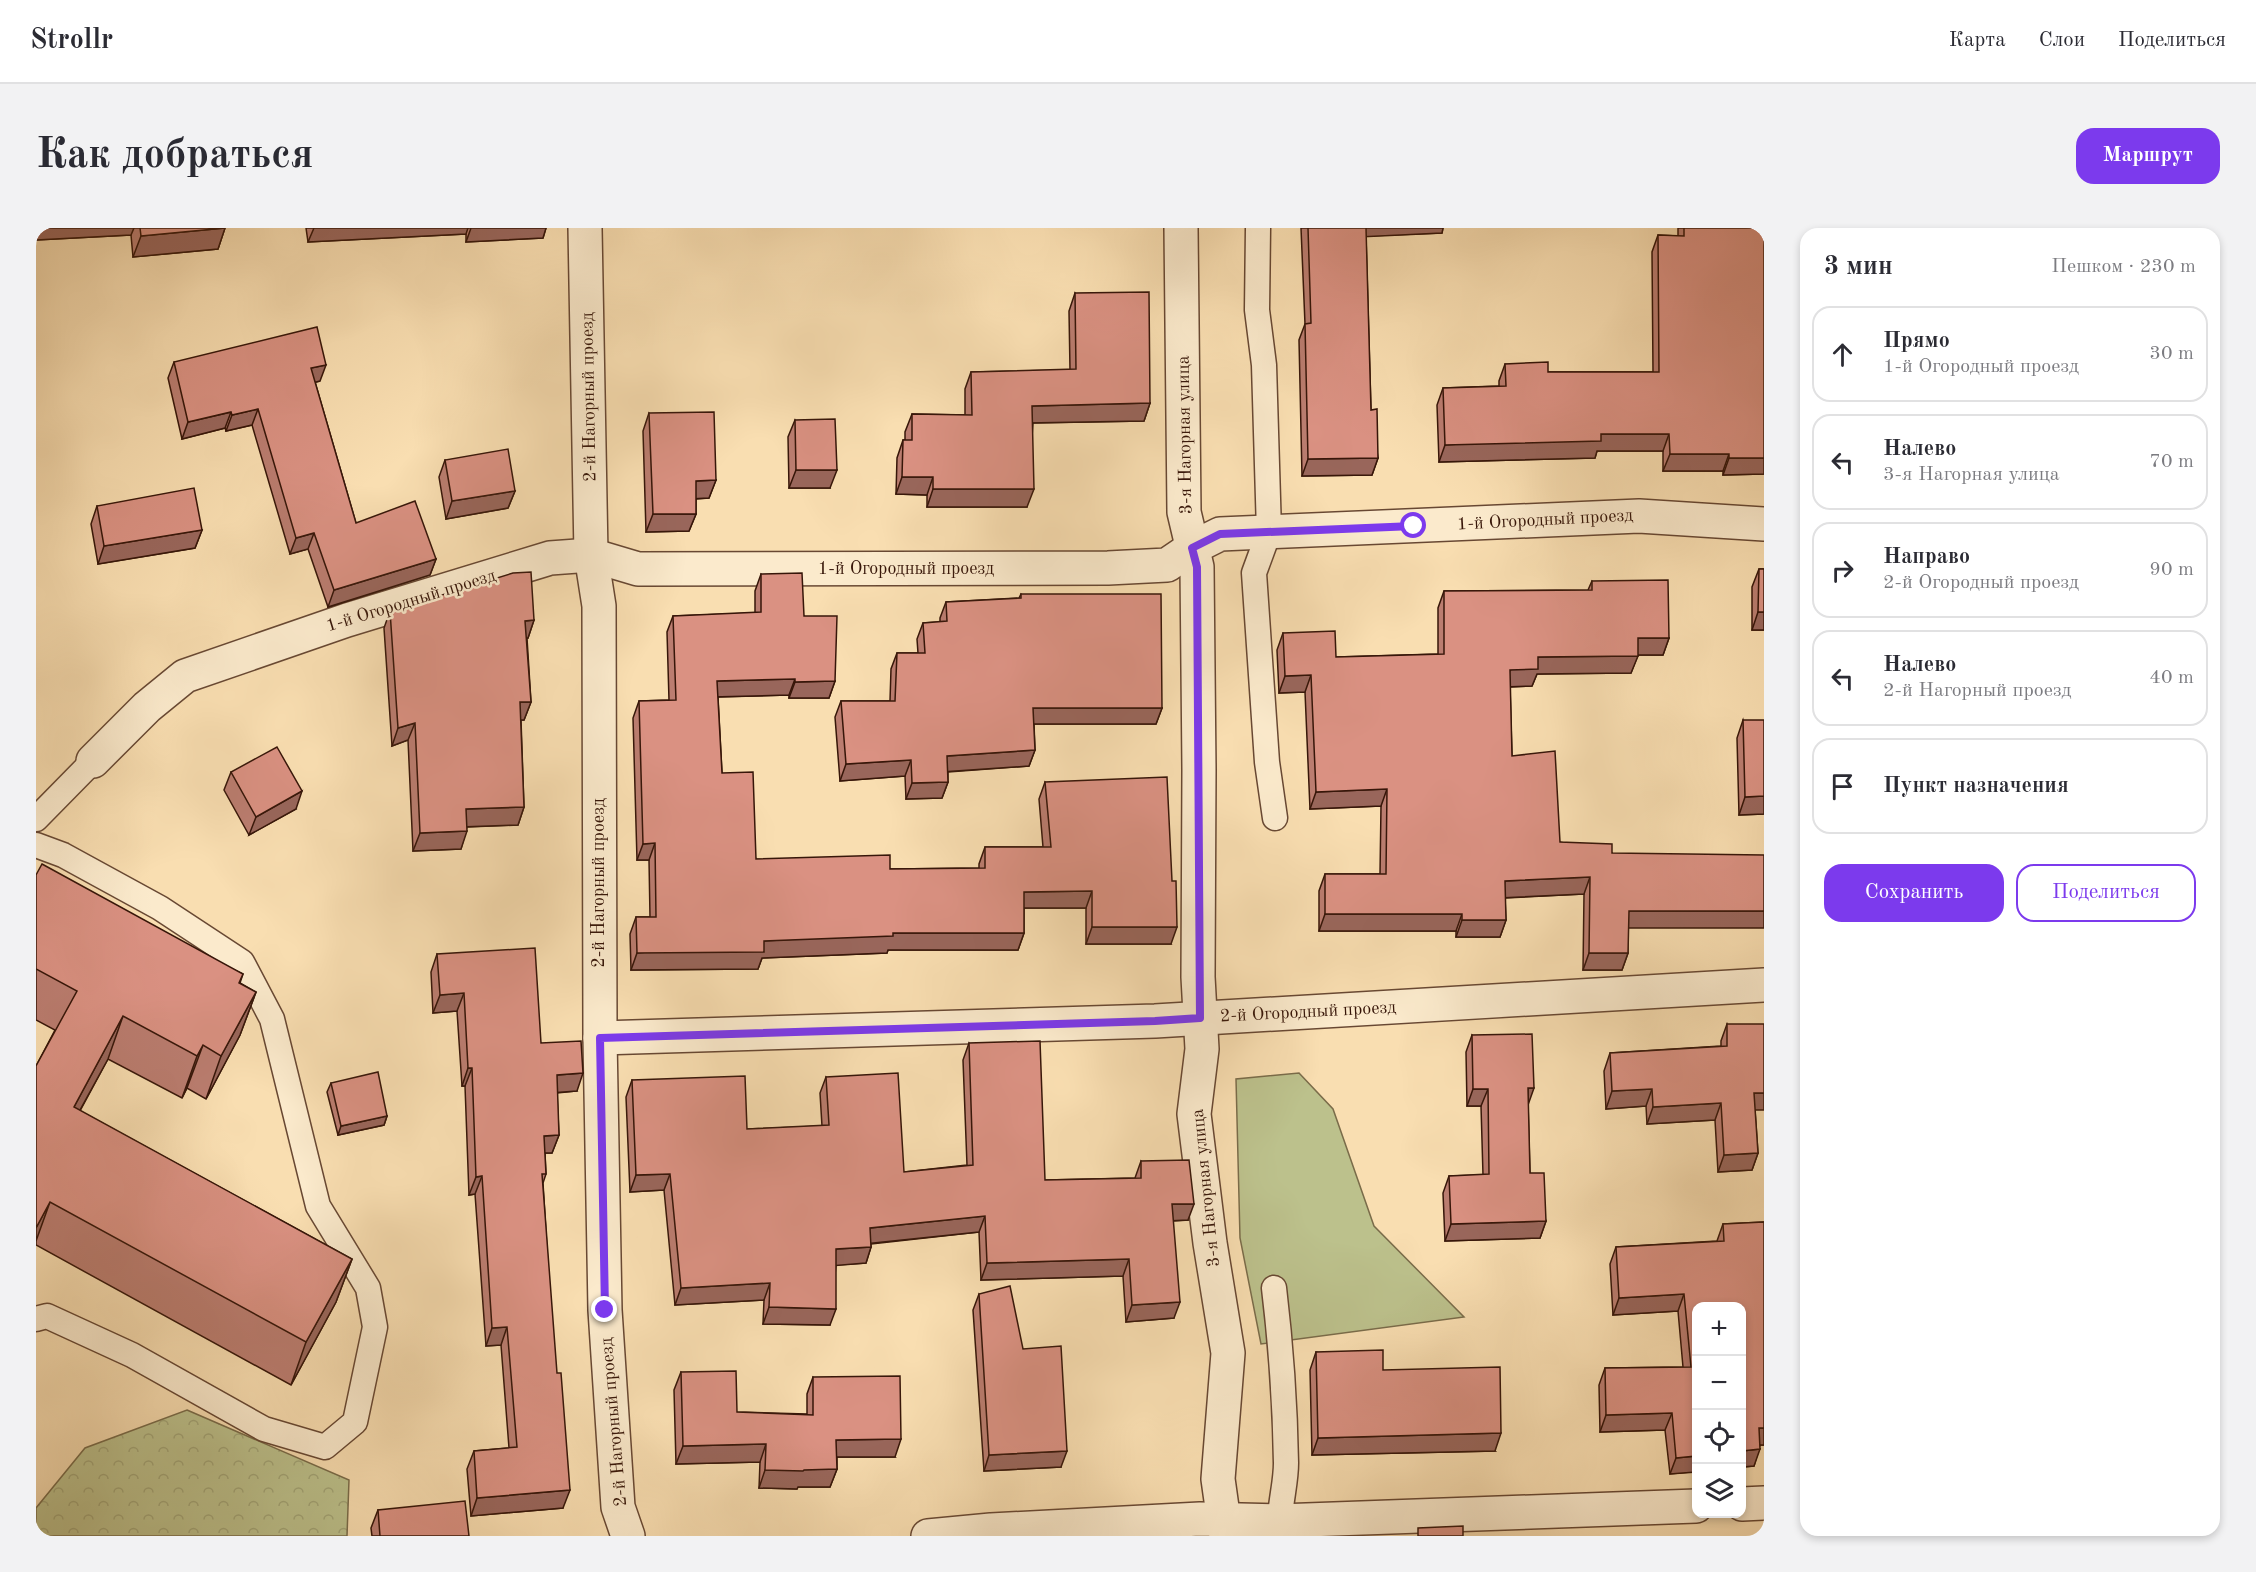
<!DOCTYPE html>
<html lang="ru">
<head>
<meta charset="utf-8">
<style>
  :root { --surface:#fff; --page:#f2f2f3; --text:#2b2b33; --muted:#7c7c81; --line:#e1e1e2; --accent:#7c3aed }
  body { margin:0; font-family:"Old Standard TT",serif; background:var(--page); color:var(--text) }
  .controls { position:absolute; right:18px; bottom:18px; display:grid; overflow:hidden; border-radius:12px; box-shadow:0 3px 9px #0003 }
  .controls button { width:54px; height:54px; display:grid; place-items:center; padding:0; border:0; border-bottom:2px solid var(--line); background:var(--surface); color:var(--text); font:30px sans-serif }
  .stop { position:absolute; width:18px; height:18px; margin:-14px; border:4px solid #7c3aed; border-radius:50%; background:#fff }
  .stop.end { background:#7c3aed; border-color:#fff; box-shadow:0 2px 6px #0008 }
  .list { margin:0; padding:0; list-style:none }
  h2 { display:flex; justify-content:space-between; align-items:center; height:78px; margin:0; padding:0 24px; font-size:26px }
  h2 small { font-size:20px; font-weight:400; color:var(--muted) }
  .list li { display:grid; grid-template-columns:39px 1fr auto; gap:18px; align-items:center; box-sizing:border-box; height:96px; margin:0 12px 12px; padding:0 12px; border:2px solid var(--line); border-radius:18px }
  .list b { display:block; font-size:22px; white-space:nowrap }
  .list p { margin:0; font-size:20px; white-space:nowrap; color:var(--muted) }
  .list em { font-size:20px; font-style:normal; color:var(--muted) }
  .actions { display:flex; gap:12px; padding:18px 24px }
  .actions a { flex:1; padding:14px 0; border:2px solid var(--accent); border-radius:18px; text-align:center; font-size:21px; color:var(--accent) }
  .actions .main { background:var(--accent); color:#fff }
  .icon { flex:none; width:33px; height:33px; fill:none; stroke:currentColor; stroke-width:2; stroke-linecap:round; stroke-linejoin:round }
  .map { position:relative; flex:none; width:1728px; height:1308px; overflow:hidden; border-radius:18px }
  header { display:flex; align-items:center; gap:36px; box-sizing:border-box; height:84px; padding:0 30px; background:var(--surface); border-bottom:2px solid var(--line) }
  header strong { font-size:28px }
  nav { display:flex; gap:33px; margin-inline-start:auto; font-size:21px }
  .intro { display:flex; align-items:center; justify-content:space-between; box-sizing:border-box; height:144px; padding:0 36px }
  h1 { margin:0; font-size:42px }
  .button { padding:15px 27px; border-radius:18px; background:var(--accent); color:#fff; font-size:21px; font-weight:700 }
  main { display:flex; gap:36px; padding:0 36px }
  aside { flex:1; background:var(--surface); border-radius:18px; box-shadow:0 3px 9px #0003 }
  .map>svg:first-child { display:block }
  .green { fill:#bcc18c; stroke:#7a6c4a; stroke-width:1.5 }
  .forest { fill:url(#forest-crowns); stroke:#7a6c4a; stroke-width:1.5 }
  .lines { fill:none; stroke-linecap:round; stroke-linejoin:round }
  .service-casing { stroke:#684833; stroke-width:27 }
  .minor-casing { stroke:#684833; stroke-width:36 }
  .service { stroke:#fbeacc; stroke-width:24 }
  .minor { stroke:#fbeacc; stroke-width:33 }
  .wall { fill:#bb7d70; stroke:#371609; stroke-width:1.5 }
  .shaded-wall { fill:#99665b; stroke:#371609; stroke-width:1.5 }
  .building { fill:#da9182; stroke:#371609; stroke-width:1.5 }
  .route { stroke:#7c3aed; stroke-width:8 }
  .labels { text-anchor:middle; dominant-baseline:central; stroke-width:5; stroke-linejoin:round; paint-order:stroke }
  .street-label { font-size:18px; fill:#371609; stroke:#fbeacc }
</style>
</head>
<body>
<header>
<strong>Strollr</strong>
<nav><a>Карта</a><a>Слои</a><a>Поделиться</a></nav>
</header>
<div class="intro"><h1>Как добраться</h1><a class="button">Маршрут</a></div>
<main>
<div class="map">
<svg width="1728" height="1308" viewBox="0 0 1728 1308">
  <defs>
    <pattern id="forest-crowns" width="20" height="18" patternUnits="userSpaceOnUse" patternTransform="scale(1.5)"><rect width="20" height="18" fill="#bcc18c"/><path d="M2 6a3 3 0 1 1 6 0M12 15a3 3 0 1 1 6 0" fill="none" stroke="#a2a577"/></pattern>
  </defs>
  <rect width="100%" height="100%" fill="#f9deb1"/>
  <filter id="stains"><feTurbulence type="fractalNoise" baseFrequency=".00333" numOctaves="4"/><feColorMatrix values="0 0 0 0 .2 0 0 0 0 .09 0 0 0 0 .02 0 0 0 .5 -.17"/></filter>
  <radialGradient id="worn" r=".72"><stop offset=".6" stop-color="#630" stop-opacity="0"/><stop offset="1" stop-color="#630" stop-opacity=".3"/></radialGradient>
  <polygon class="green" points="1263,845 1297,881 1338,998 1428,1089 1225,1116 1204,1010 1200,851"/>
  <polygon class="forest" points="151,1182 313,1252 311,1308 0,1308 0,1280 49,1220"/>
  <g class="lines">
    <g class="service-casing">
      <g id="service">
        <polyline points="1222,0 1221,82 1228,137 1233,304 1218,345 1231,534 1239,590"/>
        <polyline points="0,591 57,533"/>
        <polyline points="0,617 27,627 124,680 206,734 236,791 282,978 332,1060 339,1099 319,1194 289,1219 228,1201 96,1127 11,1088 0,1091"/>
        <path d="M 1238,1060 C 1245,1118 1249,1176 1250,1235 C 1250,1260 1241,1283 1245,1308"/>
      </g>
    </g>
    <g class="minor-casing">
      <g id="minor">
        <polyline points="549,0 555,327 563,378 564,810 569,1082 582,1279 592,1308"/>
        <polyline points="1145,0 1148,284 1161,339 1163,542 1162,749 1166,821 1158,886 1174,1015 1192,1125 1182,1251 1190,1308"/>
        <polyline points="57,533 111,479 149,448 311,392 514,330 555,327 602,341 1072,340 1131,337 1156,320 1184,306 1603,288 1728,296"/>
        <polyline points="564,810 1119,793 1728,757"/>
        <polyline points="1706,1276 1728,1275"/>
        <polyline points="892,1308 955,1302 1164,1291 1243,1293 1660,1278"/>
      </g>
    </g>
    <use href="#service" class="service"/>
    <use href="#minor" class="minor"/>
  </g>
  <g class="wall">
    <polygon points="0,0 189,0 182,21 97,29 95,7 0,12"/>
    <polygon points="270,0 510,0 507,10 430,14 430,6 272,14"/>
    <polygon points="1265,0 1407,0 1406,5 1330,8 1335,182 1342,230 1336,247 1266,248 1263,112 1269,96"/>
    <polygon points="1642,0 1728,0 1728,246 1687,247 1687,243 1627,243 1627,223 1561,223 1559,230 1403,234 1401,177 1407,160 1463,158 1463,153 1469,136 1512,144 1617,144 1616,24 1622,7 1642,8"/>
    <polygon points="1039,65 1114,175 1108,193 997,195 991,279 891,279 891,267 860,266 861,230 867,212 869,212 869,204 876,186 929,187 929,161 935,144 1034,142 1033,83"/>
    <polygon points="138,134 284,153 279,154 320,295 400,331 394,347 292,379 272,321 254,326 216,197 190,203 189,200 146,211 132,150"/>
    <polygon points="613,185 680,252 673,270 660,271 660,286 653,303 610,304 607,203"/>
    <polygon points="759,192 794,260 753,260 752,209"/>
    <polygon points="409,232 479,263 472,280 410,291 403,249"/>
    <polygon points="61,278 166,302 159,320 62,336 55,296"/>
    <polygon points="1723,341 1728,341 1728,402 1716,402 1716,359"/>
    <polygon points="725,346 768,388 799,453 793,470 753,470 753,467 682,469 686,545 720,631 854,641 943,640 943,636 949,619 1007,619 1003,571 1009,554 1135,716 1050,716 1050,680 988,680 988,705 982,722 852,722 851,725 726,730 722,741 595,742 594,706 600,689 614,689 613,632 601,632 597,490 603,473 633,472 631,404 637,388 719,385 719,363"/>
    <polygon points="1556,353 1633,410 1627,427 1602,427 1595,445 1501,446 1496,458 1474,459 1476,528 1524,614 1576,625 1592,700 1592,725 1586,742 1547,742 1548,666 1469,670 1470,692 1464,709 1420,709 1420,703 1283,703 1283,663 1289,646 1344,646 1345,578 1274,581 1269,464 1243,465 1241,422 1247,405 1300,429 1402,426 1402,380 1408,363 1552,362"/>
    <polygon points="985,366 1126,480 1120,496 998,496 999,522 993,538 912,544 912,554 906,570 870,571 869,548 804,553 799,489 805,473 854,473 855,441 861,425 882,425 881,411 887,395 904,394 904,390 910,374 983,370"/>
    <polygon points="354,383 498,392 492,410 491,410 495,474 488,492 485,492 488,579 482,597 431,599 425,621 377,623 372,512 356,518 348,400"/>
    <polygon points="1707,492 1728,586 1703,587 1701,510"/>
    <polygon points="195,544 260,581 213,607 188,562"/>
    <polygon points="0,647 207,746 204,755 220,764 204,807 170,871 151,860 146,870 72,831 44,883 316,1031 300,1074 255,1157 0,1017 0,838 19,802 0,792"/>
    <polygon points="401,726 505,815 541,863 521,865 523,907 516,925 509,925 510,946 507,955 527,1280 435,1288 431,1241 438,1223 473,1220 465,1117 450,1118 439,966 433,967 429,858 426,858 421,783 397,785 395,744"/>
    <polygon points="1691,796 1719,882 1722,925 1716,942 1682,944 1679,892 1611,896 1610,878 1570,881 1568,843 1574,825 1685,818 1685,813"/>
    <polygon points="1436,807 1492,875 1494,945 1510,993 1504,1010 1409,1013 1407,965 1413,948 1447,947 1445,878 1431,878 1430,824"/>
    <polygon points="933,815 1009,952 1099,950 1105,933 1152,992 1137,993 1138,1090 1090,1094 1087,1048 945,1052 943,1004 835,1016 835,1019 830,1035 800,1037 794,1097 727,1096 728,1072 639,1077 628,962 594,964 590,869 596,852 711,901 786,898 784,865 790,849 868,944 931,937 927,832"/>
    <polygon points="295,855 351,888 348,897 302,907 291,864"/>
    <polygon points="1728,994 1728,1217 1724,1217 1718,1238 1634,1246 1629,1202 1564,1204 1563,1157 1569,1140 1647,1139 1642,1083 1577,1087 1574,1036 1580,1019 1681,1013 1687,996"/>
    <polygon points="943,1066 987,1121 1025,1239 948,1243 937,1082"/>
    <polygon points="1280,1124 1347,1142 1459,1223 1276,1227 1274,1142"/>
    <polygon points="645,1144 701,1184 771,1186 771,1166 777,1149 859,1229 801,1229 801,1241 794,1259 762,1259 761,1261 723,1260 724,1234 640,1236 638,1162"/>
    <polygon points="342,1282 433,1308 336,1308 335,1300"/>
  </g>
  <g class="shaded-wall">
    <polygon points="0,0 98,0 95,7 0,12"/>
    <polygon points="189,0 182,21 97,29 105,8"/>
    <polygon points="278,0 432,0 430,6 272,14"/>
    <polygon points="435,0 510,0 507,10 430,14"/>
    <polygon points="1326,0 1407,0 1406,5 1323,9"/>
    <polygon points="290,137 284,153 269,157 275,140"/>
    <polygon points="1114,175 1108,193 990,195 996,178"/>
    <polygon points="222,181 216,197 190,203 196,187"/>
    <polygon points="195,184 189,200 146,211 152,194"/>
    <polygon points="1565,206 1633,206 1627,223 1561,223 1559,230 1403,234 1409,217"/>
    <polygon points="1634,226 1693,226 1687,243 1627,243"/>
    <polygon points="1342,230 1336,247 1266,248 1272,231"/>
    <polygon points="1693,230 1728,230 1728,246 1687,247"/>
    <polygon points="760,242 801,242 794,260 753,260"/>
    <polygon points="866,249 897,249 891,267 860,266"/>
    <polygon points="680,252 673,270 653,271 660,253"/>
    <polygon points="897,261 998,261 991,279 891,279"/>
    <polygon points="479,263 472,280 410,291 416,273"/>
    <polygon points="617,286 660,286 653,303 610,304"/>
    <polygon points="166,302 159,320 62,336 68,318"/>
    <polygon points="278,305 272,321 254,326 260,310"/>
    <polygon points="400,331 394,347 292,379 298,362"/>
    <polygon points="1722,384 1728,384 1728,402 1716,402"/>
    <polygon points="498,392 492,410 483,410 489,393"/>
    <polygon points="1602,410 1633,410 1627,427 1595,427"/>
    <polygon points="1602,428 1595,445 1501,446 1496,458 1468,459 1474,442 1502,429"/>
    <polygon points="1275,447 1269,464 1243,465 1249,448"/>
    <polygon points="759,451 753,467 675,469 681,453"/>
    <polygon points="799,453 793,470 753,470 759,454"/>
    <polygon points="484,474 495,474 488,492 478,492"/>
    <polygon points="997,480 1126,480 1120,496 991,496"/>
    <polygon points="379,495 372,512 356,518 362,500"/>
    <polygon points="999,522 993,538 905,544 911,528"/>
    <polygon points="875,532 869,548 804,553 810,536"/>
    <polygon points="912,554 906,570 870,571 876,555"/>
    <polygon points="1351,561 1345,578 1274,581 1280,564"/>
    <polygon points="266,563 260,581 213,607 220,589"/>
    <polygon points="1728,568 1728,586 1703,587 1709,569"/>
    <polygon points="488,579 482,597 424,599 430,581"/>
    <polygon points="431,603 425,621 377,623 384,605"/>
    <polygon points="619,615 613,632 601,632 607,616"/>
    <polygon points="1554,649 1548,666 1463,670 1469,653"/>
    <polygon points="1056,663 1050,680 982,680 988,664"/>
    <polygon points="1593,683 1728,683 1728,700 1586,700"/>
    <polygon points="1289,686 1426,686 1420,703 1283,703"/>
    <polygon points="1426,692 1470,692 1464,709 1420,709"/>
    <polygon points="1056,699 1141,699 1135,716 1050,716"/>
    <polygon points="857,705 988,705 982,722 852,722 851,725 726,730 722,741 595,742 601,725 728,713"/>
    <polygon points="1553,725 1592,725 1586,742 1547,742"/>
    <polygon points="220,764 204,807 170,871 185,828"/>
    <polygon points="428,765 421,783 397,785 404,767"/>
    <polygon points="87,788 72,831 22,922 38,879"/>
    <polygon points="167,817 151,860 146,870 161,828"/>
    <polygon points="432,840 436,840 429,858 426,858"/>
    <polygon points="547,845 541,863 514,865 521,847"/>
    <polygon points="1492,860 1498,860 1492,877"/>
    <polygon points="1437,861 1452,861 1445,878 1431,878"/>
    <polygon points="1616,861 1610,878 1570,881 1576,863"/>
    <polygon points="1718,865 1728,865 1728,882 1712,882"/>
    <polygon points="1685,875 1679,892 1611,896 1617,879"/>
    <polygon points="351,888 348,897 302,907 305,898"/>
    <polygon points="523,907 516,925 502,925 508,908"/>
    <polygon points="1722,925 1716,942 1682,944 1688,927"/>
    <polygon points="634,946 628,962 594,964 600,947"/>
    <polygon points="446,948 439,966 433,967 440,949"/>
    <polygon points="14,974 0,1013 0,1000"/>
    <polygon points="1136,976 1158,976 1152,992 1130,993"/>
    <polygon points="949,988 943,1004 828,1016 834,1000"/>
    <polygon points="1510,993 1504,1010 1409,1013 1415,996"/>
    <polygon points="835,1019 830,1035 794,1038 800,1021"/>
    <polygon points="316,1031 300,1074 255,1157 270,1114"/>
    <polygon points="1093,1031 1087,1048 945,1052 951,1035"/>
    <polygon points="734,1055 728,1072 639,1077 645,1060"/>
    <polygon points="1648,1066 1642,1083 1577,1087 1583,1070"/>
    <polygon points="1144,1074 1138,1090 1090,1094 1096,1077"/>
    <polygon points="733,1079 800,1081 794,1097 727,1096"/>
    <polygon points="471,1099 465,1117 450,1118 456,1100"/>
    <polygon points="1636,1185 1629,1202 1564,1204 1570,1187"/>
    <polygon points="1723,1200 1728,1200 1728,1217 1717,1217"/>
    <polygon points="1465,1205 1459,1223 1276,1227 1282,1210"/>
    <polygon points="865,1211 859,1229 794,1229 800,1212"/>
    <polygon points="730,1216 724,1234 640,1236 647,1218"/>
    <polygon points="1724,1221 1718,1238 1706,1239 1706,1223"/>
    <polygon points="1031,1223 1025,1239 948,1243 953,1227"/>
    <polygon points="1660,1228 1660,1244 1634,1246 1640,1230"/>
    <polygon points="801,1241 794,1259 762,1259 761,1261 723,1260 729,1242"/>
    <polygon points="534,1262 527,1280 435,1288 441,1270"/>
  </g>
  <g class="building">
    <polygon points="104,0 189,0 105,8"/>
    <polygon points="1272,0 1330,0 1335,182 1341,181 1342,230 1272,231 1269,96 1275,95"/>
    <polygon points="1648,0 1728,0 1728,230 1693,230 1693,226 1634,226 1633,206 1565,206 1565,213 1409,217 1407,160 1470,158 1469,136 1512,134 1512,144 1623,144 1622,7 1648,8"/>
    <polygon points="1113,64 1114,175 996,178 998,261 897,261 897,249 866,249 867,212 876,212 876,186 936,187 935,144 1040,141 1039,65"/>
    <polygon points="281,99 290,137 275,140 320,295 379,273 400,331 298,362 278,305 260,310 222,181 196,187 195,184 152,194 138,134"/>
    <polygon points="678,184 680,252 660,253 660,286 617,286 613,185"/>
    <polygon points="799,191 801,242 760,242 759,192"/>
    <polygon points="472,221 479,263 416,273 409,232"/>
    <polygon points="158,260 166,302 68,318 61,278"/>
    <polygon points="1723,341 1728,341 1728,384 1722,384"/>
    <polygon points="495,344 498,392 489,393 495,474 484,474 488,579 430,581 431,603 384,605 379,495 362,500 354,383 477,345"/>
    <polygon points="766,345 768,388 801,388 799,453 759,454 759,451 681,453 686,545 717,544 720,631 854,627 854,641 949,640 949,619 1015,619 1009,554 1131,549 1136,653 1140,653 1141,699 1056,699 1056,663 988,664 988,705 857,705 857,708 728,713 728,724 601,725 600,689 620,689 619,615 607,616 603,473 640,472 637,388 725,384 725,346"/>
    <polygon points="1632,352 1633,410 1602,410 1602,428 1502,429 1502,441 1474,442 1476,528 1519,523 1524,614 1576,616 1576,625 1728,627 1728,683 1593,683 1592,725 1553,725 1554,649 1469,653 1470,692 1426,692 1426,686 1289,686 1289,646 1350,646 1351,561 1280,564 1275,447 1249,448 1247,405 1299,403 1300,429 1408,426 1408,363 1556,362 1556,353"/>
    <polygon points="985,366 1125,366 1126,480 997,480 999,522 911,528 912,554 876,555 875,532 810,536 805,473 859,473 861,425 889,425 887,395 911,393 910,374 985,370"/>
    <polygon points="1707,492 1728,492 1728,568 1709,569"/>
    <polygon points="241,519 266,563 220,589 195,544"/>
    <polygon points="6,636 207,746 203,755 220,764 185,828 167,817 161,828 87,788 38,879 316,1031 270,1114 14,974 0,1000 0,838 41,763 0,741 0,647"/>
    <polygon points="499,720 505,815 545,813 547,845 521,847 523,907 508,908 510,946 506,946 521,1145 525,1145 534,1262 441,1270 438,1223 481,1219 471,1099 456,1100 446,948 440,949 436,840 432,840 428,765 404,767 401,726"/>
    <polygon points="1691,796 1728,796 1728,865 1718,865 1722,925 1688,927 1685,875 1617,879 1616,861 1576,863 1574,825 1691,818"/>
    <polygon points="1496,806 1498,860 1492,860 1494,945 1508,945 1510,993 1415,996 1413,948 1453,946 1452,861 1437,861 1436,807"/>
    <polygon points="1004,813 1009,952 1105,950 1105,933 1153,932 1158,976 1136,976 1144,1074 1096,1077 1093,1031 951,1035 949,988 834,1000 835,1019 800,1021 800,1081 733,1079 734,1055 645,1060 634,946 600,947 596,852 709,848 711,901 793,897 790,849 862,845 868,944 937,937 933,815"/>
    <polygon points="342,844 351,888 305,898 295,855"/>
    <polygon points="1728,994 1728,1200 1723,1200 1724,1221 1706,1223 1706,1078 1660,1078 1660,1228 1640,1230 1636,1185 1570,1187 1569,1140 1655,1139 1648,1066 1583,1070 1580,1019 1688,1013 1687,996"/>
    <polygon points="974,1058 987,1121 1025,1118 1031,1223 953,1227 943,1066"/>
    <polygon points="1347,1122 1347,1142 1464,1139 1465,1205 1282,1210 1280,1124"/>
    <polygon points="700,1143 701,1184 777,1187 777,1149 864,1148 865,1211 800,1212 801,1241 768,1242 767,1243 729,1242 730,1216 647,1218 645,1144"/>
    <polygon points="429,1273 433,1308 344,1308 342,1282"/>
    <polygon points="1427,1298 1427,1308 1382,1308 1382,1300"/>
  </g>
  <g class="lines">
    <polyline class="route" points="569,1082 564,810 1119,793 1164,790 1161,339 1156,320 1184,306 1378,298"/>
  </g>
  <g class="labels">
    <g class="street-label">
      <text transform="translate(553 169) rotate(-91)">2-й Нагорный проезд</text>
      <text transform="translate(1149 207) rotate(-91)">3-я Нагорная улица</text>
      <text transform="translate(1509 292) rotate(-3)">1-й Огородный проезд</text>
      <text x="870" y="341">1-й Огородный проезд</text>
      <text transform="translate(375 373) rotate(-17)">1-й Огородный проезд</text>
      <text transform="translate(563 655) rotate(-90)">2-й Нагорный проезд</text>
      <text transform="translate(1272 784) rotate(-3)">2-й Огородный проезд</text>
      <text transform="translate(1170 960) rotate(-96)">3-я Нагорная улица</text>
      <text transform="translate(578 1194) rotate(-95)">2-й Нагорный проезд</text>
    </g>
  </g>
  <rect width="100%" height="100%" filter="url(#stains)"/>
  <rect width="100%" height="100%" fill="url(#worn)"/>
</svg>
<div class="controls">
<button>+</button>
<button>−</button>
<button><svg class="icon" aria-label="locate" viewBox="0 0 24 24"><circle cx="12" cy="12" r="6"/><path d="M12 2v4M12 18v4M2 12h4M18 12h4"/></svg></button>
<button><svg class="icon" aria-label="layers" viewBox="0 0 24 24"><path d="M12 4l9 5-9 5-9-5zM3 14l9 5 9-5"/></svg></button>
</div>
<div class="stop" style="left:1378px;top:298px"></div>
<div class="stop end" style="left:569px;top:1082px"></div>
</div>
<aside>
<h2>3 мин<small>Пешком · 230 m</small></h2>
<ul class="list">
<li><svg class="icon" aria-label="ahead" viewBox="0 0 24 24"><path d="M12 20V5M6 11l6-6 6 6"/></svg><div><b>Прямо</b><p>1-й Огородный проезд</p></div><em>30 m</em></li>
<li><svg class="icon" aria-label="left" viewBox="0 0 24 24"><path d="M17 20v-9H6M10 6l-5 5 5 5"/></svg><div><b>Налево</b><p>3-я Нагорная улица</p></div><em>70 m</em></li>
<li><svg class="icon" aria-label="right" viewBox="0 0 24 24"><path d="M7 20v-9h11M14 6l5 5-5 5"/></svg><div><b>Направо</b><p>2-й Огородный проезд</p></div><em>90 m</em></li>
<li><svg class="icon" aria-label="left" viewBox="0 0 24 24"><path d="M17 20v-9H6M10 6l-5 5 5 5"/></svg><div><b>Налево</b><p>2-й Нагорный проезд</p></div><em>40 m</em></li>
<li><svg class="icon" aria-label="arrive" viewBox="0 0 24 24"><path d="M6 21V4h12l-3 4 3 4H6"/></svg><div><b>Пункт назначения</b></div></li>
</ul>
<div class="actions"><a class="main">Сохранить</a><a>Поделиться</a></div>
</aside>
</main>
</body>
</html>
